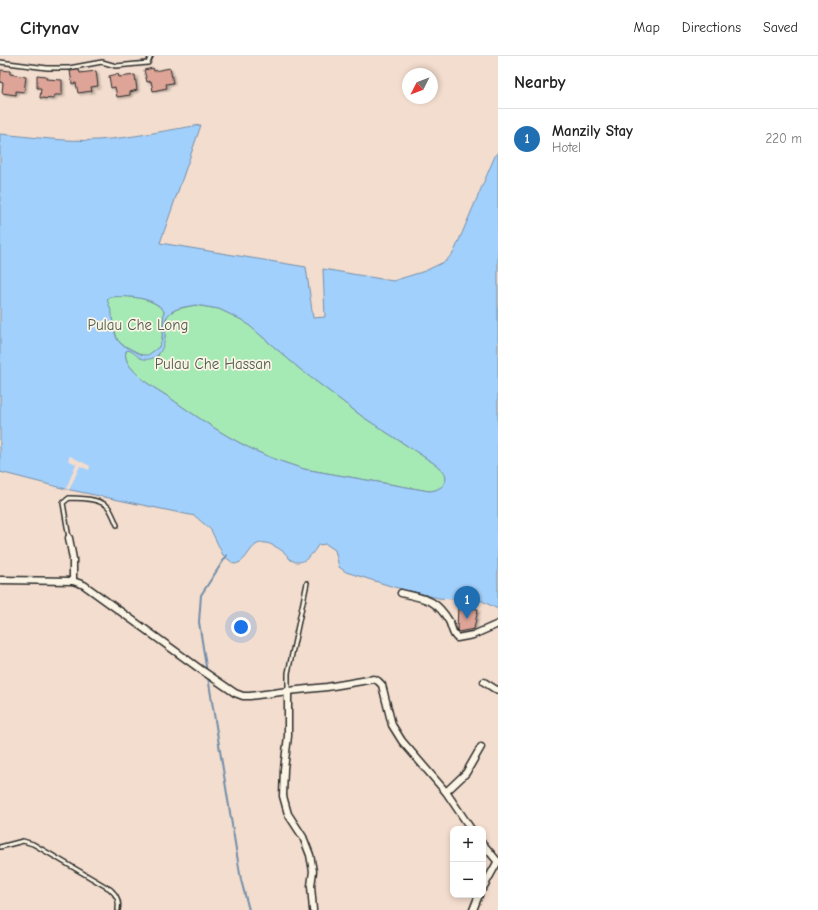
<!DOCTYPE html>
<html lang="en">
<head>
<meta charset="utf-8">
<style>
  :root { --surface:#fff; --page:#f6f6f6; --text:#222; --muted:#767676; --line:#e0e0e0; --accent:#1f6fb2 }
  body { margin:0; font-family:"Comic Neue",sans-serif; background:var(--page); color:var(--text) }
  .controls { position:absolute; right:12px; bottom:12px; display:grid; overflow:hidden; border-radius:8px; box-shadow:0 2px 6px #0003 }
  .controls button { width:36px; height:36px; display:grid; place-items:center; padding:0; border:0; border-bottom:1px solid var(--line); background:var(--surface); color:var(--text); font:20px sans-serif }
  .compass { position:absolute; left:402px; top:12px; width:36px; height:36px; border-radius:50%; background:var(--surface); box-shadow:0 2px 6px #0003; rotate:228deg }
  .you { position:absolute; left:241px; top:571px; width:14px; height:14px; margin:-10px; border:3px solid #fff; border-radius:50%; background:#1a73e8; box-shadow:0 0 0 6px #1a73e833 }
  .badge { display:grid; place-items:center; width:26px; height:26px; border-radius:50%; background:var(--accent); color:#fff; font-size:13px; font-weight:700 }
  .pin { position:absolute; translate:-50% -33px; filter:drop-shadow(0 1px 2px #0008) }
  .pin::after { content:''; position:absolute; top:21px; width:14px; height:12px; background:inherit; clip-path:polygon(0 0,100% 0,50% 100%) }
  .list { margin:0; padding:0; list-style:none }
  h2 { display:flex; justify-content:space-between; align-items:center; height:52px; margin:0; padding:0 16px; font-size:17px }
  h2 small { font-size:13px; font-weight:400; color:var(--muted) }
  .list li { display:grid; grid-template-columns:26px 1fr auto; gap:12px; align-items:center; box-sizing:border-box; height:60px; padding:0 16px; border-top:1px solid var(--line) }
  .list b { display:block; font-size:15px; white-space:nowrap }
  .list p { margin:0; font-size:13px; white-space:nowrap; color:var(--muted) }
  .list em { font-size:13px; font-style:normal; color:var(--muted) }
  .map { position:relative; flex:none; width:498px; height:854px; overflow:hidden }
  header { display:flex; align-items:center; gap:24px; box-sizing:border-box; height:56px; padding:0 20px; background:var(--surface); border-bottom:1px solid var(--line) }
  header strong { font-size:19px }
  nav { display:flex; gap:22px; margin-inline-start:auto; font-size:14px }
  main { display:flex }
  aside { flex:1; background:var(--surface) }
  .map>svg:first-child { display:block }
  .green { fill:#a5eab5; stroke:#688a70 }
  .water { fill:#a2d0fd; stroke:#728ea9; fill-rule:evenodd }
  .pier { fill:#f3ddce }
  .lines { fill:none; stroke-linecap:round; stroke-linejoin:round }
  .stream { stroke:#728ea9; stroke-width:2 }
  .building { fill:#dda497; stroke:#2b2b2b; filter:url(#shadow) }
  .service-casing { stroke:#2b2b2b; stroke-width:6 }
  .minor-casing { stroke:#2b2b2b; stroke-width:9 }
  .service { stroke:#fcf5e5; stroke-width:3 }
  .minor { stroke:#fcf5e5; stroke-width:6 }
  .labels { text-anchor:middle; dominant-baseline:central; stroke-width:3.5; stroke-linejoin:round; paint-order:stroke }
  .park-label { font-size:15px; fill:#4a5b4e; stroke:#fcf5e5 }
</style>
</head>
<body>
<header>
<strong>Citynav</strong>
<nav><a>Map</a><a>Directions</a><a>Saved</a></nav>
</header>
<main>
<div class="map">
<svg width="498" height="854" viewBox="0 0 498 854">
  <defs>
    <filter id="shadow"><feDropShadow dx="2" dy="1.5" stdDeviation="1" flood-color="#0004"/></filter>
  </defs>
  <rect width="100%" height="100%" fill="#f3ddce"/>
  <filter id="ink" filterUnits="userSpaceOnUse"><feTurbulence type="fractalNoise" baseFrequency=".025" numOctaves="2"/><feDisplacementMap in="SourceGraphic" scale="8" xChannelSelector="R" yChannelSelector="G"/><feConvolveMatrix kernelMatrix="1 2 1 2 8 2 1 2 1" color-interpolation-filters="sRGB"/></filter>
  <g filter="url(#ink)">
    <g class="green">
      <path d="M 109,241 C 126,239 153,241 164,255 L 162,284 L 159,291 L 148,300 L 142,299 L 121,288 L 117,283 L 107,244 Z"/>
      <path d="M 195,249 L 219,253 L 244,265 L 301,314 L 363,361 L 435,408 C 438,411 443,414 445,418 C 449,429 437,435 429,435 L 304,413 C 288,408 273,403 258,396 C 227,382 197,361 170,342 C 160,335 148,329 140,321 C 133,314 123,305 126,295 L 129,294 L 133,296 L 141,302 L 158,300 L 165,281 L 164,269 L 168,258 L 177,253 Z"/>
    </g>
    <path class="water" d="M 201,69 L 160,187 L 306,211 L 313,262 L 325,261 L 323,213 L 393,225 L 425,215 L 446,205 L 454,196 L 495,100 L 498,96 L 498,553 L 476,542 L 463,540 L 453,543 L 438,542 L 394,531 L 346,516 L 339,511 L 335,494 L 326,488 L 318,489 C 313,498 303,511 291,504 C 289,503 287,499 285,497 C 280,493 272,488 266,487 C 249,484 249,507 234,508 L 223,499 L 211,474 L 195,460 L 66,433 L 0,416 L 0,78 C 33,81 65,86 98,84 C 132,82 167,74 201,69 ZM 109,241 C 126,240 153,240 164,255 L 162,284 L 159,291 L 148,299 L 142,299 L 121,288 L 117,283 L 113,271 L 112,258 L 107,243 ZM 195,249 L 219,253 L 244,265 L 301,314 L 363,361 L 435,408 C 438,411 443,414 445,418 C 449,429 437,435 429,435 L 304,413 C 288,408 273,403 258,396 C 227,382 197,361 170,342 C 160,335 148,329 140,321 C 133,314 123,305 126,295 L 129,294 C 134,296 139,303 144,303 C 158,305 164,292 165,281 C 166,273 162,265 169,258 C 176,251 187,251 195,249 Z"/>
    <polygon class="pier" points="70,400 90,410 89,414 80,410 69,434 66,433 76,408 68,404"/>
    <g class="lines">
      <g class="stream">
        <polyline points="207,617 199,566 201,539 227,499"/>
        <polyline points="208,621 241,824 249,854"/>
      </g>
    </g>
    <g class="building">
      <polygon points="153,12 154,15 170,12 173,27 166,28 167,32 153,35 151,25 147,26 144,14"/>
      <polygon points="1,14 10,15 10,18 26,21 24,36 16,35 16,39 2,37 3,27 0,26"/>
      <polygon points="79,14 80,17 96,15 98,30 91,31 92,35 78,37 76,27 72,28 70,15"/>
      <polygon points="118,18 119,21 135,19 137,34 130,36 130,39 117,41 115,31 111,32 109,20"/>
      <polygon points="37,19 46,20 46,23 62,24 62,39 54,39 54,43 40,42 41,32 37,32"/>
      <polygon points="458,550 478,553 474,573 458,576 457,573"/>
    </g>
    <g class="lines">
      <g class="service-casing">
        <g id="service">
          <polyline points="0,6 47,12 69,12 102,6 116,10 148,7 151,0"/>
          <path d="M 69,482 L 63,447 L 69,442 C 79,442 102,443 109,452 C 112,457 115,464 117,469"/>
          <polyline points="288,635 288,617 307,527"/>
          <path d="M 0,791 L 23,785 L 33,788 L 110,833 C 117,839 120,845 118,854"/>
        </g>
      </g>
      <g class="minor-casing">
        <g id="minor">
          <polyline points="69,482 73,503 73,525"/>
          <polyline points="0,524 73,525 84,529 200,613 235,637 243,640 250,640 288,635 327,631 374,623 378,625 382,629 392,669 402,685 446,736 471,773"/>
          <path d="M 401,537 C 425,543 435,542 449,565 C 452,571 452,578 457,582 L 473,579 L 498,568"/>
          <polyline points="484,626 495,633 498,634"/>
          <polyline points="288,635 288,680 284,713 283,740 288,758 303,781 310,799 313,815 311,830 313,854"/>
          <polyline points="446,736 466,717 481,691"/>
          <polyline points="483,788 498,806"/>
          <polyline points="483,832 498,805"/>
          <polyline points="473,854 479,839"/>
        </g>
      </g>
      <use href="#service" class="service"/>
      <use href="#minor" class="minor"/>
    </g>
  </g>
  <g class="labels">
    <g class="park-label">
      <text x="138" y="269">Pulau Che Long</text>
      <text x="213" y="308">Pulau Che Hassan</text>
    </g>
  </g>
</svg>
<div class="controls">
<button>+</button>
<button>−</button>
</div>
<svg class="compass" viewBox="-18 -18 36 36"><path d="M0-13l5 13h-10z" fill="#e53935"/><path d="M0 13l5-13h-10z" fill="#767676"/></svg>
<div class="you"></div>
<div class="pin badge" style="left:467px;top:563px">1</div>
</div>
<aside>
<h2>Nearby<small></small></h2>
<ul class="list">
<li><span class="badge">1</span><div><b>Manzily Stay</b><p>Hotel</p></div><em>220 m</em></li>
</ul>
</aside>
</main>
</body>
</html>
